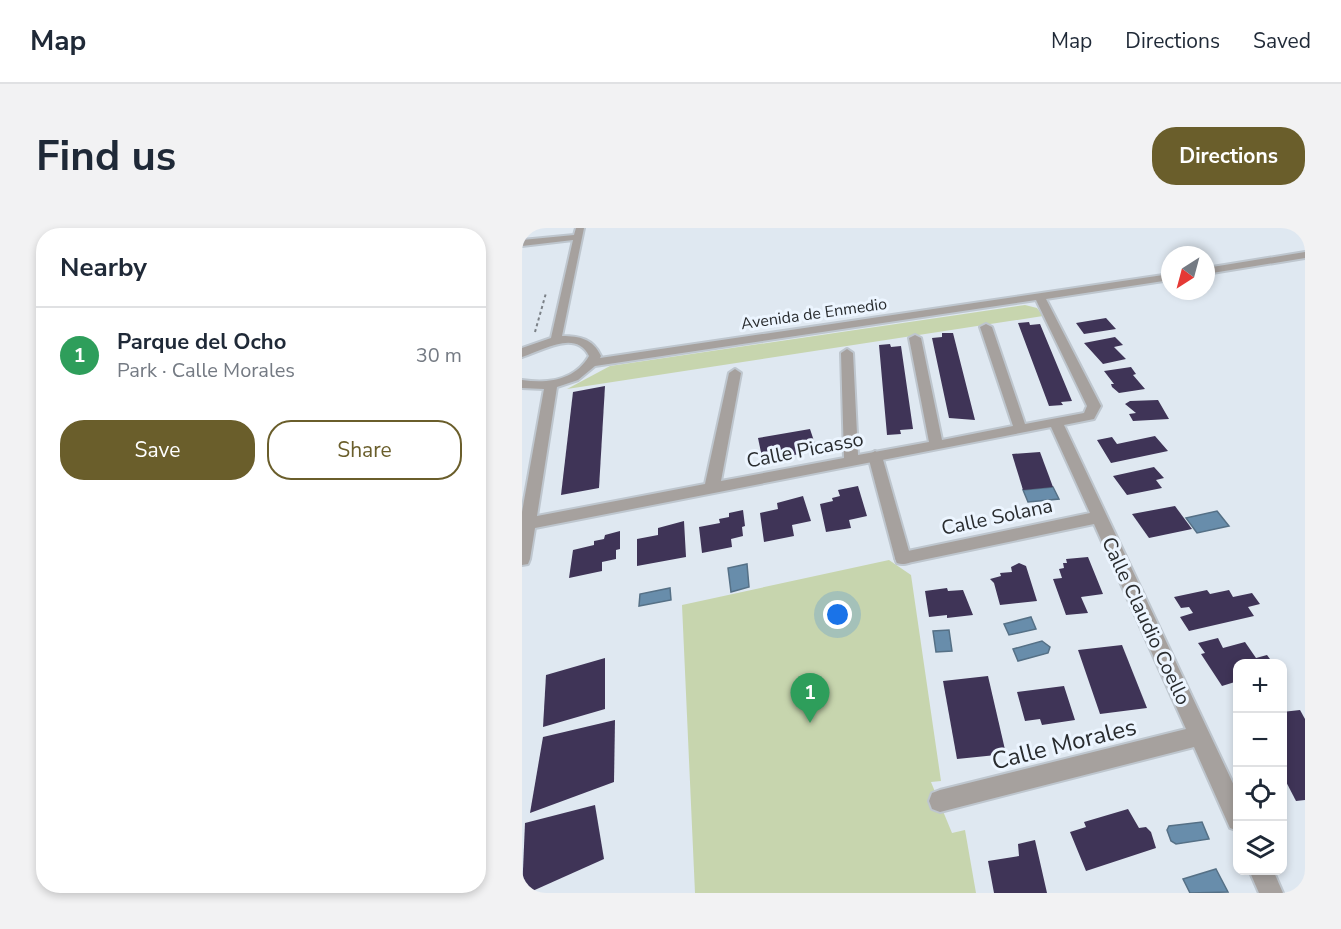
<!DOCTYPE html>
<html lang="en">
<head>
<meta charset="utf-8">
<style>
  :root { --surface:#fff; --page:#f2f2f3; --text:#1f2937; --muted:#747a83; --line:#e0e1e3; --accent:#6a5e2b }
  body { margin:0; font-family:"Nunito Sans",sans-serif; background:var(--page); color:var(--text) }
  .controls { position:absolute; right:18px; bottom:18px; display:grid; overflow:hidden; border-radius:12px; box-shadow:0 3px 9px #0003 }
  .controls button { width:54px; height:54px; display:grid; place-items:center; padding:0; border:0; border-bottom:2px solid var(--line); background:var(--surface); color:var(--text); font:30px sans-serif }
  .compass { position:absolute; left:639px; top:18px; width:54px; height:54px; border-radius:50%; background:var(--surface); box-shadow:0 3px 9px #0003; rotate:216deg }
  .you { position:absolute; left:316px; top:387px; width:21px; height:21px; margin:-15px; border:4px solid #fff; border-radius:50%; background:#1a73e8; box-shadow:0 0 0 9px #1a73e833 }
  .badge { display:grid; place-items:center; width:39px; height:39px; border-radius:50%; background:var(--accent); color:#fff; font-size:20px; font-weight:700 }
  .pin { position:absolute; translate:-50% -50px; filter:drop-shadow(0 2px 3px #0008) }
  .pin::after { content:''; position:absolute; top:32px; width:21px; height:18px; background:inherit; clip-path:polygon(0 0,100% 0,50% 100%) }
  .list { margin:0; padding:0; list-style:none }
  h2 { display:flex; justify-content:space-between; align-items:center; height:78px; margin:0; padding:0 24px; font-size:26px }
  h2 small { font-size:20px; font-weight:400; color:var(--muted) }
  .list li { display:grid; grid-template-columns:39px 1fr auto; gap:18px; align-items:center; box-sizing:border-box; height:96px; padding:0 24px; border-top:2px solid var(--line) }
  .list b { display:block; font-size:22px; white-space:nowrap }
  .list p { margin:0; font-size:20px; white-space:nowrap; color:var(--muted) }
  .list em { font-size:20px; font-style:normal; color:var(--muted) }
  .actions { display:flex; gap:12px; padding:18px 24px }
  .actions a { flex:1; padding:14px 0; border:2px solid var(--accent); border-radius:24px; text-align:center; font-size:21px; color:var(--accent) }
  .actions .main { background:var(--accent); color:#fff }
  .icon { flex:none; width:33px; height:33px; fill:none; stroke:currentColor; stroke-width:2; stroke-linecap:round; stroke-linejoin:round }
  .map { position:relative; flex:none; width:783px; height:665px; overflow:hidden; border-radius:24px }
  header { display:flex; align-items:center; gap:36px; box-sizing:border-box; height:84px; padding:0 30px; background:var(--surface); border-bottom:2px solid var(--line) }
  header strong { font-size:28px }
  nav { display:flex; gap:33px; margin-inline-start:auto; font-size:21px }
  .intro { display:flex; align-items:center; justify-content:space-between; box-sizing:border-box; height:144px; padding:0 36px }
  h1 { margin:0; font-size:42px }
  .button { padding:15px 27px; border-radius:24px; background:var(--accent); color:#fff; font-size:21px; font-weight:700 }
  main { display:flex; gap:36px; padding:0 36px }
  aside { flex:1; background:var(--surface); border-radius:24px; box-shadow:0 3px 9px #0003 }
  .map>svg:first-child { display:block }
  .green { fill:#c7d5ae }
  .water { fill:#688dab; stroke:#557086; stroke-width:1.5 }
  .building { fill:#3f3457 }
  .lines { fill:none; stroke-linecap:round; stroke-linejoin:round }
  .pedestrian-casing { stroke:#bec6ce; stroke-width:4 }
  .minor-casing { stroke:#bec6ce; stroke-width:4 }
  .path { stroke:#7b8187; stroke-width:2; stroke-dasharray:3 3; stroke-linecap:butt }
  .pedestrian { fill:#a6a19e; fill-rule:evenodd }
  .minor { fill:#a6a19e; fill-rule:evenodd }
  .labels { text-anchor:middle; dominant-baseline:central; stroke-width:6; stroke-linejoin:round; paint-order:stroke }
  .far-street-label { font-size:16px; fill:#292c2f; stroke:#ecf5ff }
  .street-label { font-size:20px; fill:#292c2f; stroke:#ecf5ff }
  .near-street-label { font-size:24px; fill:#292c2f; stroke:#ecf5ff }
</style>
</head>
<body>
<header>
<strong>Map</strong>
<nav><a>Map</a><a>Directions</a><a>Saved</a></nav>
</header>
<div class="intro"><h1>Find us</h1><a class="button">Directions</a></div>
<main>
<aside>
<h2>Nearby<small></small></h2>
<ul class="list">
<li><span class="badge" style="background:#2e9e5b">1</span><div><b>Parque del Ocho</b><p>Park · Calle Morales</p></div><em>30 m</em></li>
</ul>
<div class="actions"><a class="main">Save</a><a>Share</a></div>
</aside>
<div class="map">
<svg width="783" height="665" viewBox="0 0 783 665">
  <rect width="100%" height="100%" fill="#dfe8f1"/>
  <g class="green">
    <polygon points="503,77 515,80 521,88 45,161 88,138"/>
    <polygon points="367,332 389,347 419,553 409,554 430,605 443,602 454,665 173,665 160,377"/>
  </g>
  <g class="water">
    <polygon points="531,259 537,271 506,274 501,262"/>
    <polygon points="695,283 707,298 675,305 664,290"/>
    <polygon points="225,336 227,359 209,364 206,340"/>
    <polygon points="148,360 149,372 117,378 118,366"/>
    <polygon points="509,389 514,401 487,407 482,396"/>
    <polygon points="427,402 430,423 414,424 411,403"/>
    <polygon points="520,413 528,419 526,425 496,433 491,421"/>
    <polygon points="680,594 687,611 654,616 649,613 645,602 647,598"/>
    <polygon points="694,641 706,664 668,665 661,651"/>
  </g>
  <g class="building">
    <polygon points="584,90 594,101 562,106 554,95"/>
    <polygon points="507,94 508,97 518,96 550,173 539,174 541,177 527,178 496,95"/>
    <polygon points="420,105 431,105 453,192 427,190 410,110 420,109"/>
    <polygon points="593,109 601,117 592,119 604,131 581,136 562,115"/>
    <polygon points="368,116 369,119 379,118 391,201 378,202 379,206 365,207 357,117"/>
    <polygon points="609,139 614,146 611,147 623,161 597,165 590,159 589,156 592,156 582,143"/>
    <polygon points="83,158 77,260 39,267 51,164"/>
    <polygon points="636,172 647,191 611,193 607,186 614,185 603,176 608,173"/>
    <polygon points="288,201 295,222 241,234 236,210"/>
    <polygon points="633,208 646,223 589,235 575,212 590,209 595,216"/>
    <polygon points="518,224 531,259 501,262 490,226"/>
    <polygon points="632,239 642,250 634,252 640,260 605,267 591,248"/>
    <polygon points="336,258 345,288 327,292 329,300 304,304 298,276 311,273 310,270 318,268 316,262"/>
    <polygon points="281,268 289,293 270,297 272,308 242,314 238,285 256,281 255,275"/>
    <polygon points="653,278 670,301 627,310 610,286"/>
    <polygon points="221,282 223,298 220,299 221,308 209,311 210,319 180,325 177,299 198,295 197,291 207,289 207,285"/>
    <polygon points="162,293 164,329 115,338 115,311 136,307 136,300"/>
    <polygon points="98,303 98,321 94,322 94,331 80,334 80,343 47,350 51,322 72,317 72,313 82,311 83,307"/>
    <polygon points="566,329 581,366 559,369 566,385 544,387 531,351 540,350 537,341 542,340 541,335 545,335 544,331"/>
    <polygon points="497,335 504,338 515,373 478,377 472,355 468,351 479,348 478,345 490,344 489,339"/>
    <polygon points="425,360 426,363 441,362 451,387 425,390 425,387 407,389 403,363"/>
    <polygon points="685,362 688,366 707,362 711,369 730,365 738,376 726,379 732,388 667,403 658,389 671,385 667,379 659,380 652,369"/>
    <polygon points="696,410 701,420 723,414 734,430 745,427 751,435 716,435 716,453 700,458 679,426 683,425 676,415"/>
    <polygon points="600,417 625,480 578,486 556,422"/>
    <polygon points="83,430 83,481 21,499 24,447"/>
    <polygon points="466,448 484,526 435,531 421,453"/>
    <polygon points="542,458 553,492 520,497 518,491 503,493 495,464"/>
    <polygon points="778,482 783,491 783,572 774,573 760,546 760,484"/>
    <polygon points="93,492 92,554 8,585 21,509"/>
    <polygon points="73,577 82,631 6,665 0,665 3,595"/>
    <polygon points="606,581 617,600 624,599 629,604 634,620 564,643 548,604 564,599 562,594"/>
    <polygon points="513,612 525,665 472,665 466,633 497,628 496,616"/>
  </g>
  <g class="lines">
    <g class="pedestrian-casing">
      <polygon id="pedestrian" points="353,223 360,228 389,330 387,335 381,336 375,335 373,330 346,228"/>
    </g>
    <g class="minor-casing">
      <g id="minor">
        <path d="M 54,0 L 62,0 L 40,108 C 58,108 71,111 79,128 L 78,130 L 648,46 L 648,52 L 524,71 L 579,178 L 572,191 L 542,197 L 716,566 L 716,603 L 708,600 L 672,519 L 418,584 L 410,581 L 407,573 L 410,565 L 418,562 L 664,501 L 572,296 L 381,336 L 375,335 L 373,330 L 375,325 L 381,324 L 568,285 L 529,199 L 13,300 L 8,331 L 6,336 L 0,337 L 0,284 L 22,161 L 0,160 L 0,152 C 26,156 53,152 67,128 C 54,101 20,123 0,129 L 0,120 L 29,110 L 51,12 L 0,18 L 0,12 L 52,7 ZM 514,72 L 565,178 L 562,185 L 503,196 L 470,99 L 464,96 L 458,99 L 491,198 L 420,212 L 399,110 L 393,107 L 387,110 L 407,214 L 336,227 L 331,125 L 325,121 L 319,125 L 322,230 L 199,253 L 219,145 L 213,141 L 207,145 L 183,256 L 15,288 L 35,159 L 56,152 L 73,138 Z"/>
        <polygon points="783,24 783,30 684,46 684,40"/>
        <polygon points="727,642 751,642 761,665 737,665"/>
      </g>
    </g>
    <polyline class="path" points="13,104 24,65"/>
    <use href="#pedestrian" class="pedestrian"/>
    <use href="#minor" class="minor"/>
  </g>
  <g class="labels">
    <g class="far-street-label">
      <text transform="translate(292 86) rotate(-8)">Avenida de Enmedio</text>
    </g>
    <g class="street-label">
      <text transform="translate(283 222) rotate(-11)">Calle Picasso</text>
      <text transform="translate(475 289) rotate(-12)">Calle Solana</text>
      <text transform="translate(624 393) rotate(65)">Calle Claudio Coello</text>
    </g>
    <g class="near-street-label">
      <text transform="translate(542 516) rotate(-14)">Calle Morales</text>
    </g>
  </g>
</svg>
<div class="controls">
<button>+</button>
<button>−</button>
<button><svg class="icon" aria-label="locate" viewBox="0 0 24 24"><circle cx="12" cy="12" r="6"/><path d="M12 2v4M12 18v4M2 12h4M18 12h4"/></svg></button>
<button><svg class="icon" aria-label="layers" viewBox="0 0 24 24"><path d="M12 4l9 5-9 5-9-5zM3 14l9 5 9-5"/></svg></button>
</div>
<svg class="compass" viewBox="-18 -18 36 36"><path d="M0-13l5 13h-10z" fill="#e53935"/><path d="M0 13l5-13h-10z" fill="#747a83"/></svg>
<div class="you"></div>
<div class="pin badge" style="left:288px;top:495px;background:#2e9e5b">1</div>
</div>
</main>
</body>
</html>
